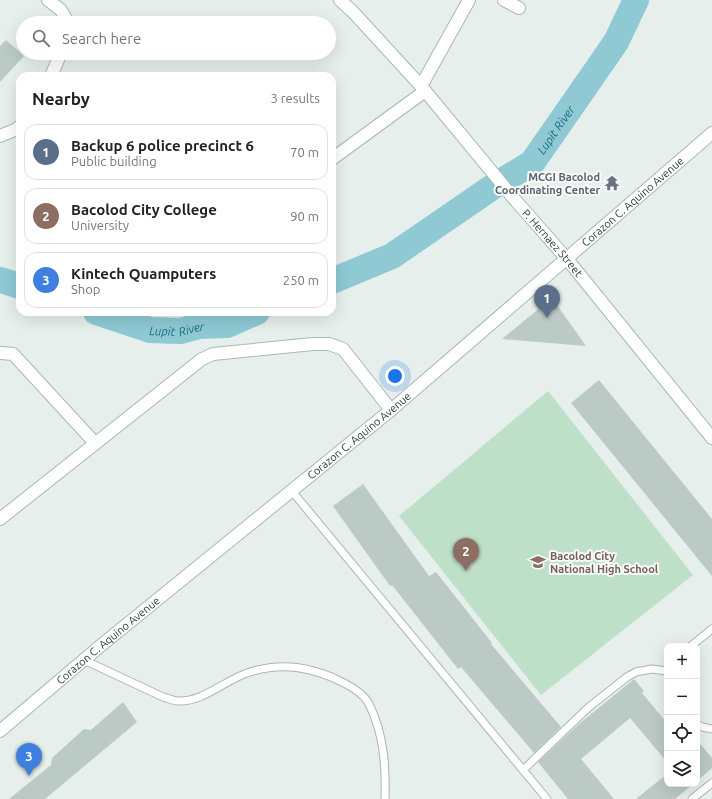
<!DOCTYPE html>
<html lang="en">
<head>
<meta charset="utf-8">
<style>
  :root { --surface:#fff; --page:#f2f2f2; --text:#222; --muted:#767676; --line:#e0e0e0; --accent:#804e3d }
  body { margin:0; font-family:Ubuntu,sans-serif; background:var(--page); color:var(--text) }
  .controls { position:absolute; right:12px; bottom:12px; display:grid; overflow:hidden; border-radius:8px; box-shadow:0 4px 16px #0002 }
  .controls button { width:36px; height:36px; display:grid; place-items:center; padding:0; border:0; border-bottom:1px solid var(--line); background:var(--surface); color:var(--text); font:20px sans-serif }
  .you { position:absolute; left:395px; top:376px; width:14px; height:14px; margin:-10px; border:3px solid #fff; border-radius:50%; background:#1a73e8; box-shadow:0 0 0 6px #1a73e833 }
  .badge { display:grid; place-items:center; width:26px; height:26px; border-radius:50%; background:var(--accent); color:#fff; font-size:13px; font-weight:700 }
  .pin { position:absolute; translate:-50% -33px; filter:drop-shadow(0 1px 2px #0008) }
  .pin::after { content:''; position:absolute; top:21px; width:14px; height:12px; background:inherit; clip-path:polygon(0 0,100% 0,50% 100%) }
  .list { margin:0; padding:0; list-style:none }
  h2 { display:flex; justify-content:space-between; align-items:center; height:52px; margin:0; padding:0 16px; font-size:17px }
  h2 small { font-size:13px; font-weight:400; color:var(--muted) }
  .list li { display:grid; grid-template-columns:26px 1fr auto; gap:12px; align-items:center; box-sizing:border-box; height:56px; margin:0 8px 8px; padding:0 8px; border:1px solid var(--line); border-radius:12px }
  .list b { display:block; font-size:15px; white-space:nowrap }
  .list p { margin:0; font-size:13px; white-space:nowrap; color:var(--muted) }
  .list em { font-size:13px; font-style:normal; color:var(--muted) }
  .icon { flex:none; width:22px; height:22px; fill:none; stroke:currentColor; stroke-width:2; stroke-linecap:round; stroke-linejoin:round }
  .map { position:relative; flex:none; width:712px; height:799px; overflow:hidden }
  .search { position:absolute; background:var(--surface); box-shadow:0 4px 16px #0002; left:16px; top:16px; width:320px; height:44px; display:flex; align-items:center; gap:10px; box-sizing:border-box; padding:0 14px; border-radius:22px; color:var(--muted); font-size:15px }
  .panel { position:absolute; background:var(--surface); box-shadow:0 4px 16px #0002; left:16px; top:72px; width:320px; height:244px; border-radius:12px }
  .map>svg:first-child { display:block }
  .green { fill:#bfe0c8 }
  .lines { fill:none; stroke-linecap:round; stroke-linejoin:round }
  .river { stroke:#8ec9d4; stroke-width:26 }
  .building { fill:#bbcac4 }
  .service-casing { stroke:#a8b8b2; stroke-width:9 }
  .minor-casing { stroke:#a8b8b2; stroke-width:14 }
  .tertiary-casing { stroke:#a8b8b2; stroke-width:14 }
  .secondary-casing { stroke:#a4bbb3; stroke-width:14 }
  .service { stroke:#fff; stroke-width:7 }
  .minor { stroke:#fff; stroke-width:12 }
  .tertiary { stroke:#fff; stroke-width:12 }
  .secondary { stroke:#fff; stroke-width:12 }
  .labels { text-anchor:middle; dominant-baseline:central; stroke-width:4; stroke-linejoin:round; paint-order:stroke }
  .worship-label { font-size:11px; font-weight:bold; fill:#5b616d; stroke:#f7fbf9; text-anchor:end }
  .street-label { font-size:11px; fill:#24423a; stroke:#f7fbf9 }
  .education-label { font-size:11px; font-weight:bold; fill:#785e54; stroke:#f7fbf9; text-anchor:start }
  .water-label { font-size:12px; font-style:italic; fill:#1c6f80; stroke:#f7fbf9 }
</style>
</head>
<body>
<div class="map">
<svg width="712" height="799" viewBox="0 0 712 799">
  <rect width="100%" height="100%" fill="#e6efeb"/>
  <polygon class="green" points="548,391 693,575 541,695 399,516"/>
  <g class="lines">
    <g class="river">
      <polyline points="0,280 20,286"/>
      <path id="s1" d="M 332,281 L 392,256 L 497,184 L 532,163 L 616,42 L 636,0"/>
      <path id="s2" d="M 96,312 L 150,330 L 181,331 L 199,326 L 227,325 L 257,312"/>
    </g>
  </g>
  <g class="building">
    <polygon points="6,40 24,56 0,82 0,46"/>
    <polygon points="552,298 586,346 502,339"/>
    <polygon points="599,380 712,519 712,576 571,403"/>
    <polygon points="363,484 429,576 436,572 492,643 491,644 561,727 534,753 461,667 458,669 392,585 390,586 333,506"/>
    <polygon points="634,679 644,691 642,693 667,723 667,762 630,718 581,759 614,799 568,799 538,762 579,724"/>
    <polygon points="123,702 137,722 45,799 9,799 51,765 52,758 84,729 91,730"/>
    <polygon points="697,740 712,758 712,768 697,781"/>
    <polygon points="667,774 667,784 693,784 675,799 636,799"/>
  </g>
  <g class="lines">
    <g class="service-casing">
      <g id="service">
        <polyline points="291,490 547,799"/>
        <polyline points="691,646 712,629"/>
        <path d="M 84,660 L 163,697 C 168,698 173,701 178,701 C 204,702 226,679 250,672 C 284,662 313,667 344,683 C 354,688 364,694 369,704 C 384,734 386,767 385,799"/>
        <polyline points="697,724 702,727 712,729"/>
        <polyline points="523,770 589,707 627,677 636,672 652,669 667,671"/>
        <polyline points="692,799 712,783"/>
      </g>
    </g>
    <g class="minor-casing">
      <g id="minor">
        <polyline points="48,0 61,10 68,23"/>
        <polyline points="504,0 519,8"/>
        <polyline points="51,76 61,53"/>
        <polyline points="421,86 469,0"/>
        <polyline points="0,136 17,129 20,126"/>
        <polyline points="332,159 425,91"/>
        <polyline points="0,353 13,354 95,443"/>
        <polyline points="0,519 202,359 213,354 313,344 329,344 343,349 391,410"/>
      </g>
    </g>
    <g class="tertiary-casing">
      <g id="tertiary">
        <path id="s3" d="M 0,731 L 99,647 L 391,410 L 712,133"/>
      </g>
    </g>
    <g class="secondary-casing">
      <g id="secondary">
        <path id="s4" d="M 340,0 L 354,13 L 421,86 L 516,201 L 567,259 L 712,438"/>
      </g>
    </g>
    <use href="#service" class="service"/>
    <use href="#minor" class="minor"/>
    <use href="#tertiary" class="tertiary"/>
    <use href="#secondary" class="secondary"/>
  </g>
  <defs>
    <g id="temple-bare" transform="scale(1.2)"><path d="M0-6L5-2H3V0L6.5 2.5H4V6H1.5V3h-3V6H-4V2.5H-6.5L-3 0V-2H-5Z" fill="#6b7280" stroke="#f7fbf9" stroke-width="2.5" paint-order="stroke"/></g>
    <g id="school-bare" transform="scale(1.2)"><path d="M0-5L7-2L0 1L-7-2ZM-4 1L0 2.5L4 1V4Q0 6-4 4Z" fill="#8d6e63" stroke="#f7fbf9" stroke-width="2.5" paint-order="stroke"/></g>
  </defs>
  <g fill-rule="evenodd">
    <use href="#temple-bare" x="612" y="183"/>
    <use href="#school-bare" x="538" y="562"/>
  </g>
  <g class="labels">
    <g class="worship-label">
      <text x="600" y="177">MCGI Bacolod<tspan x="600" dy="13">Coordinating Center</tspan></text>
    </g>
    <g class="street-label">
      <text stroke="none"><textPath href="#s3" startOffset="825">Corazon C. Aquino Avenue</textPath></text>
      <text stroke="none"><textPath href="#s4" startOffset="323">P. Hernaez Street</textPath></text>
      <text stroke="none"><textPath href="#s3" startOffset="465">Corazon C. Aquino Avenue</textPath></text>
      <text stroke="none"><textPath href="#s3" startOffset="141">Corazon C. Aquino Avenue</textPath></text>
    </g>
    <g class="education-label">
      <text x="550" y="556">Bacolod City<tspan x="550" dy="13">National High School</tspan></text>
    </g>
    <g class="water-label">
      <text stroke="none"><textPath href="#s1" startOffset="274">Lupit River</textPath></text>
      <text stroke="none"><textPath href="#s2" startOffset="84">Lupit River</textPath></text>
    </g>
  </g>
</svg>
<div class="controls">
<button>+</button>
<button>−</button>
<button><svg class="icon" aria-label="locate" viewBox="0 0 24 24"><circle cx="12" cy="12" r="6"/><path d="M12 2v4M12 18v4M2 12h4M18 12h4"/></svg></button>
<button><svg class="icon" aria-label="layers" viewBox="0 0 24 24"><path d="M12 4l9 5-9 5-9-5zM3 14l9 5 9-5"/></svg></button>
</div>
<div class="you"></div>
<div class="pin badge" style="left:547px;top:318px;background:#5c6f8a">1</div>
<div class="pin badge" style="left:466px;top:571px;background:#8d6e63">2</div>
<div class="pin badge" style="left:29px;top:776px;background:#3f7fe0">3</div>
<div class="search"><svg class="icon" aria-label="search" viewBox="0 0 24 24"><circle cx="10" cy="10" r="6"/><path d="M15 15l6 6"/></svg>Search here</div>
<section class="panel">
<h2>Nearby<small>3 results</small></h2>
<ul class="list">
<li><span class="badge" style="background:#5c6f8a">1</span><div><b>Backup 6 police precinct 6</b><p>Public building</p></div><em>70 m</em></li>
<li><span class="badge" style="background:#8d6e63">2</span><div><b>Bacolod City College</b><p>University</p></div><em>90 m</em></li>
<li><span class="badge" style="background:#3f7fe0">3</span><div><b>Kintech Quamputers</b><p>Shop</p></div><em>250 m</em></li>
</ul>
</section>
</div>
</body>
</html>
